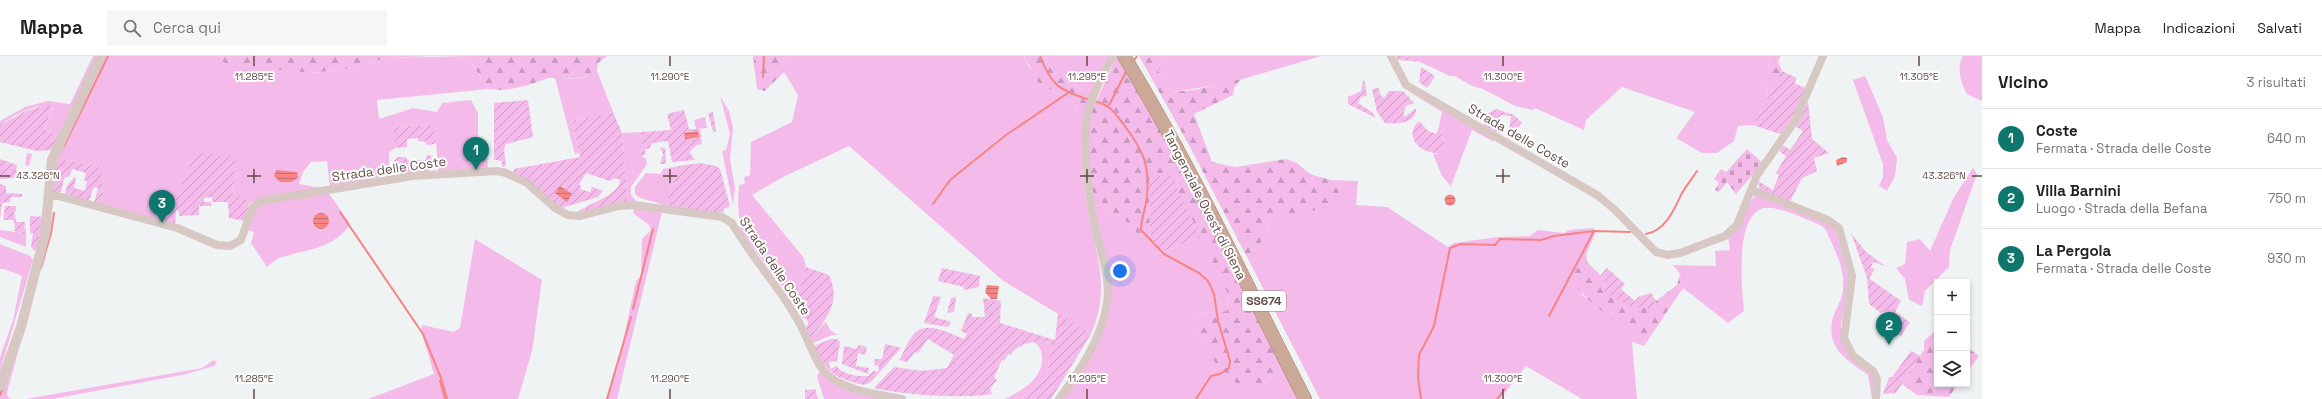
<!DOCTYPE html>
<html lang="it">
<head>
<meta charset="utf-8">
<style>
  :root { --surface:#fff; --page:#f6f6f6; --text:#222; --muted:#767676; --line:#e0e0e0; --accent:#0f766e }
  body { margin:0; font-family:"Space Grotesk",sans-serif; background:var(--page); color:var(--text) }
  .controls { position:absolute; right:12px; bottom:12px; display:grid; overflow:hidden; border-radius:0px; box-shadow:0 2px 6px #0003 }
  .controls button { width:36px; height:36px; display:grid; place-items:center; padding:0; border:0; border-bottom:1px solid var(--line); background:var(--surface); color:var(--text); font:20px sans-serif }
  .you { position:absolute; left:1120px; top:215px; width:14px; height:14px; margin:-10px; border:3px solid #fff; border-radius:50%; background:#1a73e8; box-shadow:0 0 0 6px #1a73e833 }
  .badge { display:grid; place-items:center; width:26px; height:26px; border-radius:50%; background:var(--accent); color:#fff; font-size:13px; font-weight:700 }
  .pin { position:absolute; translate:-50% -33px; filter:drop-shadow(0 1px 2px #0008) }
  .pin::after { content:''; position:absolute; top:21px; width:14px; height:12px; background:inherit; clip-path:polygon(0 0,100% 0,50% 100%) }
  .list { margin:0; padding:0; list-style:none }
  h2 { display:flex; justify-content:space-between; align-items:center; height:52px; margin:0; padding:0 16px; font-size:17px }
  h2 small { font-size:13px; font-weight:400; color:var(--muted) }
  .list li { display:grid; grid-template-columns:26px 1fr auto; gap:12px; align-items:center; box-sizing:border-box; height:60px; padding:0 16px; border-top:1px solid var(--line) }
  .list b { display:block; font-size:15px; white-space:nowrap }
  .list p { margin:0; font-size:13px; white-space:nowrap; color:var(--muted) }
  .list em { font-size:13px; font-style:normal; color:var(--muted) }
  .icon { flex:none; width:22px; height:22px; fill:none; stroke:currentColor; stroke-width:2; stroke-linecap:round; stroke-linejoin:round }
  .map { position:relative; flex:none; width:1982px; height:343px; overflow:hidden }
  header { display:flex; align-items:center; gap:24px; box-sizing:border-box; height:56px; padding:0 20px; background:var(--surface); border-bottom:1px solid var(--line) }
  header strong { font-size:19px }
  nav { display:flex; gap:22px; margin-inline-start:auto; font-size:14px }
  .search { width:280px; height:36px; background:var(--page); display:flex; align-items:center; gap:10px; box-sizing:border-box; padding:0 14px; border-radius:0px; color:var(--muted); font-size:15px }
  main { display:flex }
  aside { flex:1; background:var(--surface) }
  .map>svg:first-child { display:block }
  .grass { fill:#f4bbea }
  .forest { fill:url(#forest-firs) }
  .cemetery { fill:url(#cemetery-stones) }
  .garden { fill:url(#garden-furrows) }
  .water { fill:url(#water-rules) }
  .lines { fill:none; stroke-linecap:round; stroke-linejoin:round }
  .stream { stroke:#f68484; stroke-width:2 }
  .trunk-casing { stroke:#b0836e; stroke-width:14 }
  .minor { stroke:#d7c8c3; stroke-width:8 }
  .tertiary { stroke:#d7c8c3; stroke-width:10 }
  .trunk { stroke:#cba898; stroke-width:13 }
  .ticks { fill:none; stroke:#614d46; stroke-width:1.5 }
  .labels { text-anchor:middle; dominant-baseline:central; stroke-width:4; stroke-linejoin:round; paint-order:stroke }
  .shield { fill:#fff; stroke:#90827e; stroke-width:1 }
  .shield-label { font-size:12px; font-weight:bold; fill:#614d46 }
  .street-label { font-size:13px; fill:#614d46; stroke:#fff }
  .ticks-label { font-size:10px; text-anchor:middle; fill:#614d46; stroke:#fff; stroke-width:4; stroke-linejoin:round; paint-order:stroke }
</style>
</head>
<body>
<header>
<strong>Mappa</strong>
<div class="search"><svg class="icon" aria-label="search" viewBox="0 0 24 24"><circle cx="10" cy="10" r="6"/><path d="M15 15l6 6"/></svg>Cerca qui</div>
<nav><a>Mappa</a><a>Indicazioni</a><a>Salvati</a></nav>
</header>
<main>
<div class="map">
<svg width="1982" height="343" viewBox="0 0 1982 343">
  <defs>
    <pattern id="forest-firs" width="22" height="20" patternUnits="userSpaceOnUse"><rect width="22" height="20" fill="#f4bbea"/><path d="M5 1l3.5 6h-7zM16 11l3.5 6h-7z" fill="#c99abf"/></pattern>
    <pattern id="cemetery-stones" width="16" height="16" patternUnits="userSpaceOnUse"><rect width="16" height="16" fill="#f4bbea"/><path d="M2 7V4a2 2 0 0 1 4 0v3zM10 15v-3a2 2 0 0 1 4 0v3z" fill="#c99abf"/></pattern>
    <pattern id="garden-furrows" width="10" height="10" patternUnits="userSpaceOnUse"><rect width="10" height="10" fill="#f4bbea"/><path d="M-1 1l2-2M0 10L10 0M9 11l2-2" fill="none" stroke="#c99abf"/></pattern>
    <pattern id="water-rules" width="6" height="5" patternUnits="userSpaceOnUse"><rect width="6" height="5" fill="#f68484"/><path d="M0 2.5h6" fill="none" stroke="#cb6e6e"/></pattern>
  </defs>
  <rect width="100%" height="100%" fill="#f0f3f3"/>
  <g class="grass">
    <path d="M 93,0 L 97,0 L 59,79 L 44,73 L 53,52 C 37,45 13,60 0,69 L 0,65 L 25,51 L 48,45 L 70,48 Z"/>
    <polygon points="106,0 220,0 223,6 311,17 348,13 387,2 467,0 488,33 377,44 379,63 413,52 437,56 442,47 471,44 478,57 478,92 487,101 488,114 438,115 435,69 393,71 395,92 389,96 389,121 387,122 386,114 380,115 378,122 330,131 327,105 311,106 303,116 299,128 321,132 258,143 249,148 246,143 233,139 234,127 176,140 174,154 162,164 103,150 102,111 55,102"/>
    <path d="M 787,0 L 1024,0 L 1028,10 L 1051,34 L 1073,47 L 1080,61 L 1083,62 C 1080,91 1082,121 1087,150 C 1095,197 1112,231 1091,278 L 1002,224 L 849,90 L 783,121 L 752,139 L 804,202 L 806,211 L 795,248 L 740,174 L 738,147 L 739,129 L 745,128 L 744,121 L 750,119 L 751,86 L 792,66 L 798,39 L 784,16 Z"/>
    <path d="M 1045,0 L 1110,0 L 1094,33 C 1071,35 1054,19 1045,0 Z"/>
    <polygon points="1176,0 1321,0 1229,27 1172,36 1158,15 1166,3"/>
    <polygon points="1407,0 1769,0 1767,43 1753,69 1738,70 1734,85 1717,97 1702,97 1676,82 1695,56 1622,31 1586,64 1584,74 1535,52 1533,54 1515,50 1483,33 1472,30 1455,20 1450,20"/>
    <path d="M 1963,0 L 1982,0 L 1982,45 L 1967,38 C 1961,27 1956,12 1963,0 Z"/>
    <path d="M 597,15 L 613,56 L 572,65 L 579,97 L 575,98 L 555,22 C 568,22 587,25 597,15 Z"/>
    <polygon points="1865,20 1883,61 1887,84 1897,102 1895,120 1887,135 1879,130 1883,121 1883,108 1853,24"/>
    <polygon points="1408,35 1494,82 1494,86 1472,74 1451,130 1442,120 1433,98 1441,97 1444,83 1438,74 1442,56"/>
    <polygon points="720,40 729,55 733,71 730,103 735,132 733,149 722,95 726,94 730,78"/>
    <polygon points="705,61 707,72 696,73 694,64"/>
    <polygon points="641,76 643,93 640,94 641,100 646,103 647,108 631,131 631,139 638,147 628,146 622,77"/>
    <polygon points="27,97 32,98 29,110 25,109"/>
    <path d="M 679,110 L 665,151 C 655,143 642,146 635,138 L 635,131 L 646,117 L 661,118 L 663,113 Z"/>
    <polygon points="1973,112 1977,118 1950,194 1949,211 1925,235 1922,250 1909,244 1905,223 1896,212 1905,208 1907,186 1920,183 1930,195 1954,141"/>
    <polygon points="1331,124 1358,125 1356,149 1387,151 1448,191 1454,187 1498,181 1530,180 1538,174 1564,177 1569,174 1594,172 1595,177 1586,199 1577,202 1582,239 1646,287 1644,290 1632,286 1637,343 1582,343 1526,310 1500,343 1320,343 1247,201 1263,184 1271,160 1287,156 1305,156 1316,152 1340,132"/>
    <path d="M 328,136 L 349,166 L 349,170 C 332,193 308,193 283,201 C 277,202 272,207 267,211 L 251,187 L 254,176 L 247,174 L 256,148 Z"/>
    <path d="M 1755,139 L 1834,169 L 1850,228 L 1841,268 L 1841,283 L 1871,317 L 1874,323 L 1872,343 L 1868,319 C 1847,304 1825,293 1833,261 C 1836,252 1843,243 1843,232 C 1845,212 1834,193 1826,174 L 1822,170 C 1810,165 1777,149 1764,152 C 1734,160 1742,231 1744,255 L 1728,267 L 1683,232 L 1680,218 L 1673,209 L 1716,210 L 1715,195 L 1730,194 L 1728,181 Z"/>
    <path d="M 1094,147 C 1111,154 1126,162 1137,177 L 1150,178 L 1160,197 L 1201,181 L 1228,238 L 1227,255 L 1198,258 L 1194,271 L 1209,292 L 1215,305 L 1262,330 L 1284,310 L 1300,343 L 1062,343 L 1107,258 L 1105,198 Z"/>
    <polygon points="634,152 662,156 617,343 606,343 617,313 636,225 641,220 642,183 651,174 649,169 633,157"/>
    <polygon points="24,171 26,174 26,191 0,181 0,174 24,177"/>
    <polygon points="475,183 542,224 532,295 518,343 368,343 434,318 421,275 422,269 454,276 460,272"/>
    <polygon points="0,188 30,200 33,204 0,315 0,301 13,264 22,220 4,213 0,213"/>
    <polygon points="826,266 830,274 838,279 832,279 813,287 810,281"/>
    <polygon points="25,271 7,336 7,340 11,343 0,343 0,333"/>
    <path d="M 1037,285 L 1051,287 L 1047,321 L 1021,343 L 1005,343 C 1022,334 1040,325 1042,305 C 1043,297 1040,290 1034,286 Z"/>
    <polygon points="214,304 217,307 214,310 182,319 52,343 26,343 202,312"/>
    <polygon points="819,316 827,323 889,343 824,343 817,321"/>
  </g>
  <g class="forest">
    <polygon points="220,0 431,0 387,2 348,13 311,17 230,9 223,6"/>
    <polygon points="467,0 607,0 598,7 597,15 593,19 576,22 548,22 529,29 505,34 488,33"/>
    <polygon points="753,0 787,0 784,16 765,35 757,33"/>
    <path d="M 1024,0 L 1045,0 C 1054,19 1071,35 1094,33 L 1083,62 L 1080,61 L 1073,47 L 1038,26 Z"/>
    <path d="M 1117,0 L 1120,0 L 1142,38 L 1284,310 L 1262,330 L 1236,327 L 1214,305 L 1209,292 L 1194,271 L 1198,258 L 1227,255 L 1228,238 L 1193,165 L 1149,123 L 1150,178 L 1137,177 C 1126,162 1111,154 1094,147 L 1087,88 L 1091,56 Z"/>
    <path d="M 1139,0 L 1176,0 L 1166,3 L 1158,15 L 1172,36 L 1194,34 L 1241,23 L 1234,32 L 1233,39 L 1194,58 L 1212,106 L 1235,111 L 1286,103 L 1297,107 L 1310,118 L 1331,124 L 1340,132 L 1338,145 C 1327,150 1315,155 1303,157 C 1292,158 1282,157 1271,160 L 1263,184 L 1247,201 L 1190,91 Z"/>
    <polygon points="1769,0 1781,0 1778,5 1782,15 1767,43"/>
    <path d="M 1586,199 L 1587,206 L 1605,224 L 1604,235 L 1654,253 L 1656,245 L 1677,229 L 1680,218 L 1683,232 L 1646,287 C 1627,273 1582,245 1574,225 C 1570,216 1573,209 1577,201 Z"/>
    <polygon points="1937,273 1937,328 1958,328 1949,341 1917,339 1902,328 1924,294 1924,285"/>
    <polygon points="1967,291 1979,300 1967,316"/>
  </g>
  <polygon class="cemetery" points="1747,93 1763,107 1736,138 1727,126 1719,136 1715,134 1719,127 1714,123 1721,113 1726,116"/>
  <g class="garden">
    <polygon points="1396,0 1407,0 1423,6 1398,4"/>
    <polygon points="1421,11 1435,20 1427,32 1419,26"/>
    <polygon points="1782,15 1797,22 1794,27 1808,33 1783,79 1753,69"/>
    <polygon points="1364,22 1367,40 1361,41 1358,47 1372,56 1376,62 1348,48 1348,41 1361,35"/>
    <path d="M 1379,32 L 1380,39 L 1384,42 L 1389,35 L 1403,35 L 1414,47 L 1406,50 L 1403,59 L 1406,60 L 1416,52 C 1417,68 1396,68 1385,67 L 1377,56 L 1372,33 Z"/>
    <polygon points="528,44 533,81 506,88 504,93 506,110 502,111 502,105 494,104 494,47"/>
    <polygon points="1808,46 1812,83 1829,97 1814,102 1817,115 1802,122 1790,146 1760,134 1758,125 1773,134 1779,119 1776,117 1786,100 1779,95 1783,89 1790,94 1803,75 1795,70"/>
    <polygon points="46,49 53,51 44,73 59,79 52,94 37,95 0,86 0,69 26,55"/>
    <polygon points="1496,53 1514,59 1522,67 1508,84 1511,60 1501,59 1498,64 1493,61 1490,66 1501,74 1501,78 1483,69 1485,66 1484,60"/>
    <polygon points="684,54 689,73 700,73 702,88 697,89 689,96 695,104 672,106 668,85 652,87 649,93 645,93 646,98 641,101 640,94 643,93 641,76 671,74 667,58"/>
    <path d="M 613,56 L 622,77 L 628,146 L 587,157 L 576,157 C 585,149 622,138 620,124 L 614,122 L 610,125 L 586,117 L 579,128 L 581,130 L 580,133 L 590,136 L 592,131 L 603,135 L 598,141 L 561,152 L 513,116 L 514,113 L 580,101 L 572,65 Z"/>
    <polygon points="713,56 716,75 713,76 708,57"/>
    <path d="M 1419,65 L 1428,75 L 1436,78 L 1438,74 C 1445,81 1445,89 1441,97 C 1421,99 1402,80 1419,65 Z"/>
    <polygon points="435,69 436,88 426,89 426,86 418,85 418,82 407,83 407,91 395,92 393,71"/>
    <polygon points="660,91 665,92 666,108 660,108 663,98"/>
    <polygon points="196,96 235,102 233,138 246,143 249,148 245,165 229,162 228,146 212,146 212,141 204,142 204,146 211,146 211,150 199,150 199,159 179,160 179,155 176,154 175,169 162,164 166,153 174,154 176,140"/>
    <polygon points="427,99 431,100 433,108 429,116 398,119 394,114 394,105 398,101 406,101 407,104 426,104"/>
    <polygon points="55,102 102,111 103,150 94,147 98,132 94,131 89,145 65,138 67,130 74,121 76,122 74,132 85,135 87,125 84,124 86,117 72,113 70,120 64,122 61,136 53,137"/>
    <polygon points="0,103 17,109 16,115 23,116 22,119 16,119 16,122 0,123"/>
    <polygon points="699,107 716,110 720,113 730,150 724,153 724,156 716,157 665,151 679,110"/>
    <polygon points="1170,118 1201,181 1160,197 1150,178 1149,123"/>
    <polygon points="0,128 6,130 6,137 22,138 22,141 11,141 10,146 2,147 0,163"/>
    <polygon points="5,150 16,150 16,155 14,155 16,166 25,166 24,177 15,176 14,164 3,164"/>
    <polygon points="30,160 44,161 37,191 34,195 31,191 33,177 30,177"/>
    <polygon points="1851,177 1865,195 1885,210 1873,206 1871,212 1875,213 1869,222 1901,245 1895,256 1910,266 1901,280 1885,267 1891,259 1886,255 1881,257 1869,248 1867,222"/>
    <path d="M 806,211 L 829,219 C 841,244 828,264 810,281 L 806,271 L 808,268 L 807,263 L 802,262 L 795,248 Z"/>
    <polygon points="942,212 980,220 979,231 964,234 964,231 938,225"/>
    <polygon points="1607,212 1625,228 1621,233 1635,245 1638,241 1651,237 1656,245 1654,253 1627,250 1604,235 1605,224 1600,220"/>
    <polygon points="933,240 941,241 934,261 951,266 948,271 924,267"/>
    <polygon points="956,241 954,256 947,257 951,242"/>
    <path d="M 983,242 L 1001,245 L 1000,267 L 1055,284 L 1058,257 L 1091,278 L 1051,343 L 1021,343 L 1047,321 L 1051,287 C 1040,284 1017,286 1011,299 L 1008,298 L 1004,305 L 1002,304 L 994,321 L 997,324 L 990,333 L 992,338 C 964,343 904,339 874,332 L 894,311 L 922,315 L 947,312 L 954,299 L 928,283 L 918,297 L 915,296 L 907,306 L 899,304 C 904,296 907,286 913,279 C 925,263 950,278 964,283 L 967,278 L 961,275 L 968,257 L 972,258 L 972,261 L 985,261 Z"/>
    <path d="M 830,283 L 837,283 L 840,286 L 837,305 L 829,306 L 830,313 L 837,310 C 842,319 859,321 868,320 L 873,315 L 878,316 L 879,310 L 874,309 L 875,303 L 882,303 L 885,288 L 901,292 L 871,326 L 864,329 C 835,322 826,317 814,290 Z"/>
    <polygon points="858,289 867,291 865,299 858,297 856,310 869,312 868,318 842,308 844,290 857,293"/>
    <polygon points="1911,295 1920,300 1896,337 1883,338 1889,321 1892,321"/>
    <polygon points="815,333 818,343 805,343 805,334"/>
  </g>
  <g class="water">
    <polygon points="698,75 699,81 685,83 684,77"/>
    <polygon points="1843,101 1847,102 1847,106 1837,110 1836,104"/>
    <polygon points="276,114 297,116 298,122 291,126 280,126 274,120"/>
    <polygon points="560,130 572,138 567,146 555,137"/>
    <circle cx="1450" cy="144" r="5.5"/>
    <circle cx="321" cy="165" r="8"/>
    <polygon points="987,229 999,230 997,243 991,243 985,236"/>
  </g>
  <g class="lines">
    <g class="stream">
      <path d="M 1040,0 C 1051,30 1061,35 1090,44"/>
      <polyline points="1133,6 1137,0"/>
      <polyline points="763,21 764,0"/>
      <path d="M 1094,45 C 1112,50 1113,55 1124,69 C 1143,94 1150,109 1147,140 C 1146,152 1141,162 1141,174 L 1164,198 L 1199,217 L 1208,225 L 1214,238 L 1218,265 L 1230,305 L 1229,312 L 1220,318 L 1211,320 L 1196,343"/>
      <polyline points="1109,49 1127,14"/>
      <polyline points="64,90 108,0"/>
      <polyline points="933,148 950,124 1006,79 1068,37"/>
      <polyline points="340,156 423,278 441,322 447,343"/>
      <path d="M 1646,178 C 1665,175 1674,154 1681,139 C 1685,131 1692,123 1697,115"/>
      <polyline points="41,212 51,177 54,157"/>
      <polyline points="633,253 653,173"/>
      <polyline points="1549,260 1594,175"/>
      <polyline points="440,325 445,343"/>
      <polyline points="0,339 3,332"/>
      <polyline points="607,343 631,261"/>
      <polyline points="1421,343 1418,321 1419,299 1434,270 1450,192 1461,188 1495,189 1500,183 1541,184 1554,180 1594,175 1630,176"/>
      <polyline points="1497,343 1505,333"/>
    </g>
    <g class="trunk-casing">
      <path id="trunk" d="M 1124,0 C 1191,110 1246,228 1305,343"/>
    </g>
    <g class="minor">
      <polyline points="1391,0 1406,29 1597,139 1614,153 1656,196 1668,199 1680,197 1725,180 1737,169 1757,119 1795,65 1823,0"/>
      <polyline points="1752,134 1828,164 1839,172 1852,220 1844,282 1853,300 1873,315 1877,323 1876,343"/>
      <path d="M 48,140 L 58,140 L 177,172 L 217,189 L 230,190 L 241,184 L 252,152 L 261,145 L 413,120 L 497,115 L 506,117 L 527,127 L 555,152 L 568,159 L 580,160 L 619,150 L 634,149 L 722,161 L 732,167 C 755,208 789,240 808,285 C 813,296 819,313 830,321 C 850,336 879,338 902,343"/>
      <path d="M 1059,343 C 1079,316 1100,285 1106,252 C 1112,226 1102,201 1096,175 C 1089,144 1082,92 1087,61 C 1091,41 1103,17 1113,0"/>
    </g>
    <polyline class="tertiary" points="0,330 21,271 45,178 52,104 101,0"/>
    <use href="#trunk" class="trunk"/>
  </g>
  <path class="ticks" d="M 254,0 L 254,10M 670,0 L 670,10M 1087,0 L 1087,10M 1503,0 L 1503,10M 1919,0 L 1919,10M 254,113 L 254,127M 670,113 L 670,127M 1087,113 L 1087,127M 1503,113 L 1503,127M 0,120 L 10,120M 247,120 L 261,120M 663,120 L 677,120M 1080,120 L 1094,120M 1496,120 L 1510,120M 1972,120 L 1982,120M 254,333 L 254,343M 670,333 L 670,343M 1087,333 L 1087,343M 1503,333 L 1503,343"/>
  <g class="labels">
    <rect class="shield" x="1242" y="235" width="44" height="20" rx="3"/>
    <g class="shield-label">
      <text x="1264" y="245">SS674</text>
    </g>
    <g class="street-label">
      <text transform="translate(1519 80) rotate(30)">Strada delle Coste</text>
      <text transform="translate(389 113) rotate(-8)">Strada delle Coste</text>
      <text transform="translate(1205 149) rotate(63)">Tangenziale Ovest di Siena</text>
      <text transform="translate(775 210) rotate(56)">Strada delle Coste</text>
    </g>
  </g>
  <g class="ticks-label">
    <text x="254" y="24">11.285°E</text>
    <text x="670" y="24">11.290°E</text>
    <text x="1087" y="24">11.295°E</text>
    <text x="1503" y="24">11.300°E</text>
    <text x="1919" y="24">11.305°E</text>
    <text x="38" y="123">43.326°N</text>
    <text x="1944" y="123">43.326°N</text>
    <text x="254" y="326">11.285°E</text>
    <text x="670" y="326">11.290°E</text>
    <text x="1087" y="326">11.295°E</text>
    <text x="1503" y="326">11.300°E</text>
  </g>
</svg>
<div class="controls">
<button>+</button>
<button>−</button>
<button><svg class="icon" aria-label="layers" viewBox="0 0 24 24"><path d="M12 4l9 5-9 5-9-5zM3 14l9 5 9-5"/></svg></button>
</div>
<div class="you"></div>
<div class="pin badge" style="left:476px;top:114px">1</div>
<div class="pin badge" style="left:1889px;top:289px">2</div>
<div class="pin badge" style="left:162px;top:167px">3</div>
</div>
<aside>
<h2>Vicino<small>3 risultati</small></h2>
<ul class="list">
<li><span class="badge">1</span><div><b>Coste</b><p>Fermata · Strada delle Coste</p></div><em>640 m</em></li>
<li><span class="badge">2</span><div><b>Villa Barnini</b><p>Luogo · Strada della Befana</p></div><em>750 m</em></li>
<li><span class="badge">3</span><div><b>La Pergola</b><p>Fermata · Strada delle Coste</p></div><em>930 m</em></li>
</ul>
</aside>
</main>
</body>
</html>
